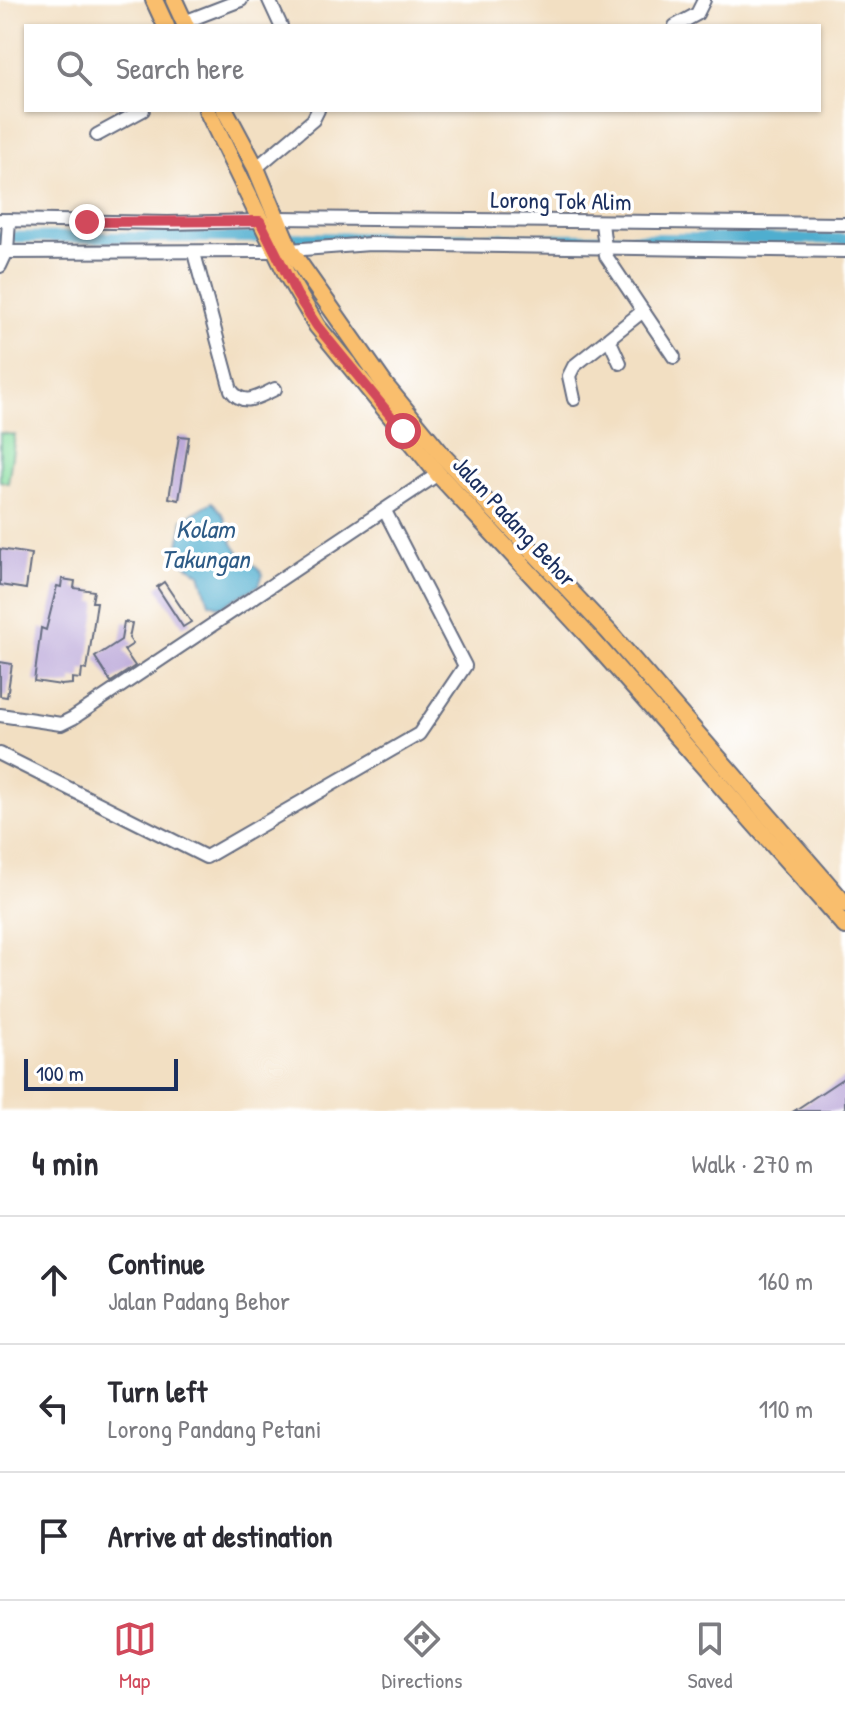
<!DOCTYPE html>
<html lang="en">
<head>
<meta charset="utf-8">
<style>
  :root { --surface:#fff; --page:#f2f2f3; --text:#2b2b33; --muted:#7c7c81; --line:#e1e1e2; --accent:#d1495b }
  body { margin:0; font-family:"Patrick Hand",sans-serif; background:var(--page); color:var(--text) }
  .scale { position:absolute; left:24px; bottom:20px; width:154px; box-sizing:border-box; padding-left:8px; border:4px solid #1b2f5e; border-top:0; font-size:22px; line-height:28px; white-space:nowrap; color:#1b2f5e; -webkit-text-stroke:6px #fff; paint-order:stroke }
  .stop { position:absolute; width:24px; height:24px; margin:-18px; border:6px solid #d1495b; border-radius:50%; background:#fff }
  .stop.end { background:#d1495b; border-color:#fff; box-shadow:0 2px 8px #0008 }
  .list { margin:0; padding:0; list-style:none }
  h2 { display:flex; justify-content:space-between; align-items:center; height:104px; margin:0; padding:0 32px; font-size:34px }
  h2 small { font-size:26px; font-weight:400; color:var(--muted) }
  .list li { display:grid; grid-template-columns:52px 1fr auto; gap:24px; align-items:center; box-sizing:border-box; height:128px; padding:0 32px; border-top:2px solid var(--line) }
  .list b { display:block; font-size:30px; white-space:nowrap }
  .list p { margin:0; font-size:26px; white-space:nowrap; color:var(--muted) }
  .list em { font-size:26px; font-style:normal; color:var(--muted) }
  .icon { flex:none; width:44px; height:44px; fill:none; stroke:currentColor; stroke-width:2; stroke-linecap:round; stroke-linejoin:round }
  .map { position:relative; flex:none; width:845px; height:1111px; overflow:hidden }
  .search { position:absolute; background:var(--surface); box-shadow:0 2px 6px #0004; left:24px; right:24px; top:24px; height:88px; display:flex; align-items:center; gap:20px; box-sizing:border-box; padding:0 28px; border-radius:0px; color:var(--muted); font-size:30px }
  .sheet { height:488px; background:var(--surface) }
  nav { display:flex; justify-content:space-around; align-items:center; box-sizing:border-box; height:112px; border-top:2px solid var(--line); background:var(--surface); font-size:22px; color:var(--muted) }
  nav a { display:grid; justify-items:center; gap:4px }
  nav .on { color:var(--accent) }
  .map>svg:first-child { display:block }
  .green { fill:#8adea0; stroke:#52867f; stroke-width:2 }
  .water { fill:#50aecf; stroke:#366e96; stroke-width:2 }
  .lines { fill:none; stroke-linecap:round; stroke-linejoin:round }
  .canal { stroke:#50aecf; stroke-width:11 }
  .building { fill:#bba8d9 }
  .minor-casing { stroke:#666d81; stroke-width:16 }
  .major-casing { stroke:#666d81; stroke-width:20 }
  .minor { stroke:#fff; stroke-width:12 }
  .major { stroke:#f9be6d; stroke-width:16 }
  .route { stroke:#d1495b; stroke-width:10 }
  .labels { text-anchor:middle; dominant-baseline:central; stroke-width:7; stroke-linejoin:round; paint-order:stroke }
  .street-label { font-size:24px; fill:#1b2f5e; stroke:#fff }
  .water-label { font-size:26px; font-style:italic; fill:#2e5b86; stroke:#fff }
</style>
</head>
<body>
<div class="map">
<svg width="845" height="1111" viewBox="0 0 845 1111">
  <rect width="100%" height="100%" fill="#fff"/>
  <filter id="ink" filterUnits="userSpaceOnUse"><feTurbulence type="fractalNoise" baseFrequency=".0125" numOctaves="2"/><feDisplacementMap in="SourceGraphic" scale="16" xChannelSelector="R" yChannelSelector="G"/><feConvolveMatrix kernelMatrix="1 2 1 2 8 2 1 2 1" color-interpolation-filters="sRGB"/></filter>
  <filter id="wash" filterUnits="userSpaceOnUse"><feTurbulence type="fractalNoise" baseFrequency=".006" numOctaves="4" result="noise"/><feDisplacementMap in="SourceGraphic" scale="32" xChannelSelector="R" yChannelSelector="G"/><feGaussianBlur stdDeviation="1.8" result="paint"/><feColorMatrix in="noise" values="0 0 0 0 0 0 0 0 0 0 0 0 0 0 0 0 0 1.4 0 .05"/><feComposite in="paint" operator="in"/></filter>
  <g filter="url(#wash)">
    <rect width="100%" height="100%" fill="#f2dfc2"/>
    <polygon class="green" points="0,433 15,435 8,483 0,481"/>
    <path class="water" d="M 212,502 C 233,522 224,529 235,547 C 242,558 255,563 263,574 L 259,585 L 221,607 L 209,603 L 200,574 L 177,558 L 183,519 Z"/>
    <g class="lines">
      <polyline class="canal" points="0,237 845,239"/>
    </g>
    <g id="blocks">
      <g class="building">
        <polygon points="179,436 189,437 179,500 169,498"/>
        <polygon points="0,549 31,554 26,589 0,585"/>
        <polygon points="62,579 75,581 74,588 94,591 92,602 97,602 87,670 82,669 81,679 72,678 72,684 61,685 34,681 41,628 46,630 57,586 61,587"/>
        <polygon points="164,582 191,622 183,627 157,587"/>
        <polygon points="124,622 132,623 129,638 133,644 124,650 135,666 111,682 95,657 121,640"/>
        <polygon points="0,662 12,664 7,697 0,696"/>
        <polygon points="845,1077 845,1108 840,1111 794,1111"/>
      </g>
    </g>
  </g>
  <g filter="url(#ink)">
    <use href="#blocks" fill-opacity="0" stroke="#666d81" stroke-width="2"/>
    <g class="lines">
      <g class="minor-casing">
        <g id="minor">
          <polyline points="269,0 281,26"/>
          <polyline points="184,22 241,0"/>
          <polyline points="675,26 697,14 704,0"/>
          <polyline points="97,135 143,110"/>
          <polyline points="256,168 313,120 318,110"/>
          <polyline points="276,218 845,224"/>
          <polyline points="0,220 168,223 260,221"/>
          <polyline points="290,250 370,244 845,251"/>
          <polyline points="0,252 274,251"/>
          <path d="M 194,253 L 231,390 C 244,408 259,396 275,389"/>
          <polyline points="0,266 7,251 9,220"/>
          <polyline points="643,311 674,357"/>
          <polyline points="609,339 620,363"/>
          <polyline points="574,399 569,376 574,366 643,311 606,256 602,223"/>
          <polyline points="0,715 61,724 73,718 438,474"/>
          <polyline points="0,754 206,857 419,734 465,666 385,511"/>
        </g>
      </g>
      <g class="major-casing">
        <g id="major">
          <polyline points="154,0 166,26"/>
          <polyline points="174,0 186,26"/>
          <polyline points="207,110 287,275 317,326 438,474 592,640 845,926"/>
          <polyline points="225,110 256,168 290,250 385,385 444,457 608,631 845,904"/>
        </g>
      </g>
      <use href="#minor" class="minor"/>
      <use href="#major" class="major"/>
    </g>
  </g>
  <g class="lines" filter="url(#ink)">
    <polyline class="route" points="87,222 260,221 297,295 317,326 403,431"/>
  </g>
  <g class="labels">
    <g class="street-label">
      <text transform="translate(561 200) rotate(1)">Lorong Tok Alim</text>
      <text transform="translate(515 521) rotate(47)">Jalan Padang Behor</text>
    </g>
    <g class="water-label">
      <text x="205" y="528">Kolam<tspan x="205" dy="30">Takungan</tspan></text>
    </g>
  </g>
</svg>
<div class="scale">100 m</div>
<div class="stop" style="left:403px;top:431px"></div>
<div class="stop end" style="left:87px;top:222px"></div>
<div class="search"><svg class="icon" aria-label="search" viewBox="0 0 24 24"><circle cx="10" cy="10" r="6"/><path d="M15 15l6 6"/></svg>Search here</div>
</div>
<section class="sheet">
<h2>4 min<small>Walk · 270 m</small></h2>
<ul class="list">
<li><svg class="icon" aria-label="ahead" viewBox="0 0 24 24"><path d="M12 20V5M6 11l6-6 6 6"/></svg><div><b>Continue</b><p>Jalan Padang Behor</p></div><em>160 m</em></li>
<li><svg class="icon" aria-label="left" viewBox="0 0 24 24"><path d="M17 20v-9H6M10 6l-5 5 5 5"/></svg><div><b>Turn left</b><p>Lorong Pandang Petani</p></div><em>110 m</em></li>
<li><svg class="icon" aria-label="arrive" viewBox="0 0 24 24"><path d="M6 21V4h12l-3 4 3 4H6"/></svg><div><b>Arrive at destination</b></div></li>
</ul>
</section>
<nav>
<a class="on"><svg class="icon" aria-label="map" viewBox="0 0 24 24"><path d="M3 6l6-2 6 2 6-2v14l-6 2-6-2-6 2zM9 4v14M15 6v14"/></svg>Map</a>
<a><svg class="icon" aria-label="directions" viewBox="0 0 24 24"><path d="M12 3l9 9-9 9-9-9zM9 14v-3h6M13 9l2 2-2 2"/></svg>Directions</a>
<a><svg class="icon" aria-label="saved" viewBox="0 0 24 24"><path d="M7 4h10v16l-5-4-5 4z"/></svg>Saved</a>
</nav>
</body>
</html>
